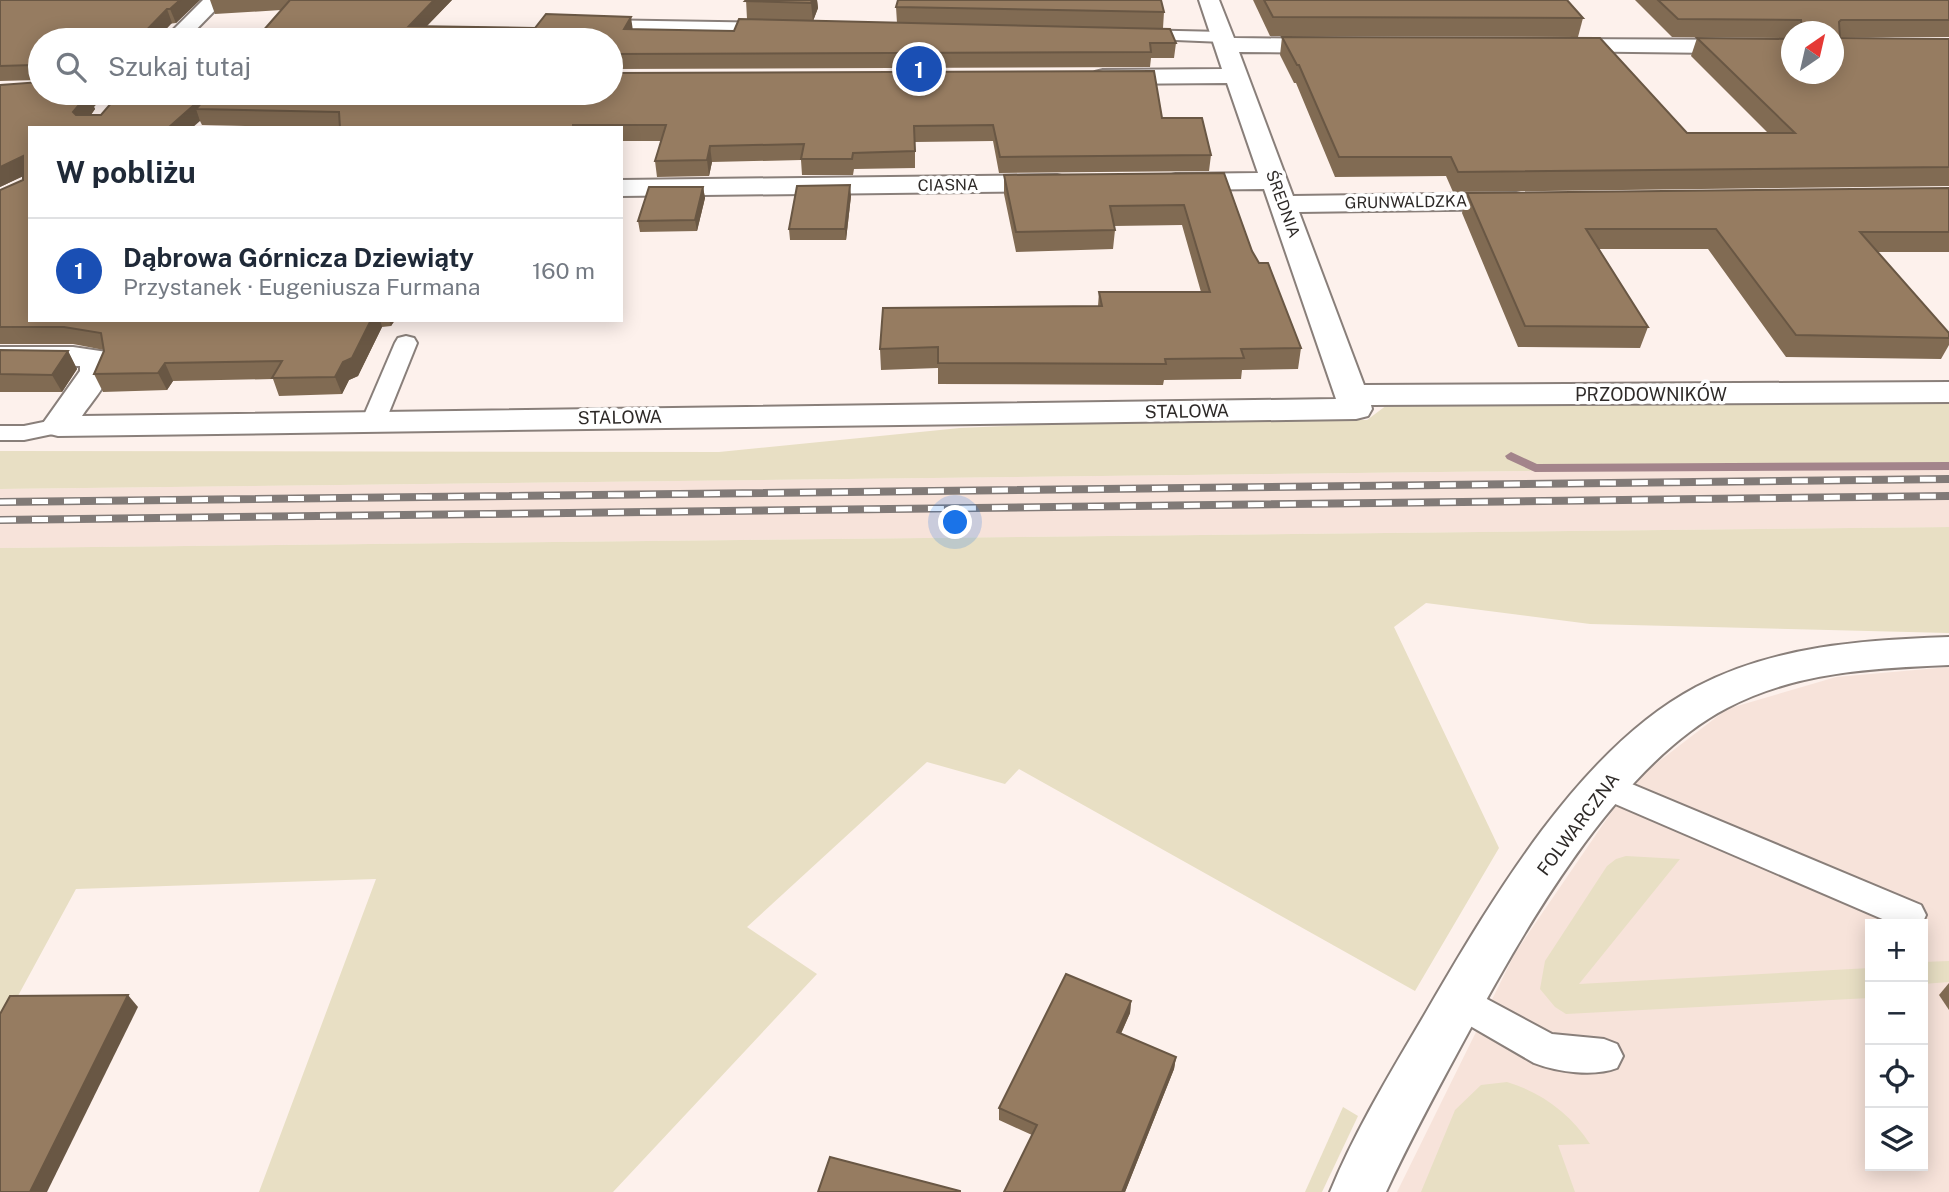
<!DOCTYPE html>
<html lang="pl">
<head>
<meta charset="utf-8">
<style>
  :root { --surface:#fff; --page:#f2f2f3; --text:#1f2937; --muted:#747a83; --line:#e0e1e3; --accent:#0f766e }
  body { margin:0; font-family:"Public Sans",sans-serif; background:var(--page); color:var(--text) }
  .controls { position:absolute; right:21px; bottom:21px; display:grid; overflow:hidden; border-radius:0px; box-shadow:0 4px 18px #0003 }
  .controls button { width:63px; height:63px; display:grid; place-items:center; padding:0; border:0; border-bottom:2px solid var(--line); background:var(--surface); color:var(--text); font:35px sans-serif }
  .compass { position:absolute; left:1781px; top:21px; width:63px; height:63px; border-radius:50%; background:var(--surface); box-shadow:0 4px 18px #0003; rotate:34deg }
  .you { position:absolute; left:956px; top:523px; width:24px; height:24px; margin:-18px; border:5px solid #fff; border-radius:50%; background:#1a73e8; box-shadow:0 0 0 10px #1a73e833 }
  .badge { display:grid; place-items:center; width:46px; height:46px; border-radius:50%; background:var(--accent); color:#fff; font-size:23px; font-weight:700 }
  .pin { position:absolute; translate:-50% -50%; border:4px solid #fff; box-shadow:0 2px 7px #0006 }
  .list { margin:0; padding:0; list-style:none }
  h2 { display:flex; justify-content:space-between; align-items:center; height:91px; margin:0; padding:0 28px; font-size:30px }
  h2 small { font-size:23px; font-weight:400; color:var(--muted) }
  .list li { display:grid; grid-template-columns:46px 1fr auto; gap:21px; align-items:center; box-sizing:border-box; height:105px; padding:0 28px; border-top:2px solid var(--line) }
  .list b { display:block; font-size:26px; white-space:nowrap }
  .list p { margin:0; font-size:23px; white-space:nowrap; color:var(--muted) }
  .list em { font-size:23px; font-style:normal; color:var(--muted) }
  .icon { flex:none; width:38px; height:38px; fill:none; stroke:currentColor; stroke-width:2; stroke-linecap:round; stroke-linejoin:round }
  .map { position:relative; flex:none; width:1949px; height:1192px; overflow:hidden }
  .search { position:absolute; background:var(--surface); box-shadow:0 4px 18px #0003; left:28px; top:28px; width:595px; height:77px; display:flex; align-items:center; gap:18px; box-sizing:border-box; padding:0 24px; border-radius:38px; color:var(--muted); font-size:26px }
  .panel { position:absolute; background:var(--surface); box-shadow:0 4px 18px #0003; left:28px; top:126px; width:595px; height:196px; border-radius:0px }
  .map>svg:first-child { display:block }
  .built { fill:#f7e3da; fill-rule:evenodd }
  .green { fill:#e8dfc4 }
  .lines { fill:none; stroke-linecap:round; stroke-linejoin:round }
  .stream { fill:#a3848b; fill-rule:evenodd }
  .service-casing { stroke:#897f7a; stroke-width:4 }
  .minor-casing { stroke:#897f7a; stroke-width:4 }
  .service { fill:#fff; fill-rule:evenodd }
  .minor { fill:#fff; fill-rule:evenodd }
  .rail-casing { stroke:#817a77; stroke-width:8 }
  .rail { stroke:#fff; stroke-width:5; stroke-dasharray:16; stroke-linecap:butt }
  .wall { fill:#816b53 }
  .shaded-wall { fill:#695744 }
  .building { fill:#967c61; stroke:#695744; stroke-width:2 }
  .labels { text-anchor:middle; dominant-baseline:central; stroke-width:7; stroke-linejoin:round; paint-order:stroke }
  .far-street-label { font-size:16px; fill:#2e2a28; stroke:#fff }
  .street-label { font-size:18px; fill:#2e2a28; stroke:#fff }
</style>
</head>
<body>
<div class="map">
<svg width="1949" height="1192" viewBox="0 0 1949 1192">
  <rect width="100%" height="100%" fill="#fdf1ec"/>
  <g class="built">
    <polygon points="1949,466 1949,527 0,548 0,489"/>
    <path d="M 1949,667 L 1949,1192 L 1397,1192 L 1515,953 L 1632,782 L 1727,709 L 1836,677 ZM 1870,924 L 1923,924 L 1923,1166 L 1870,1166 Z"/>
  </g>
  <g class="green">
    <polygon points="1949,398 1949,466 0,489 0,451 719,452 960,428 1213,417 1367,420 1395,399"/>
    <polygon points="1949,527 1949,633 1590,624 1426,603 1394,627 1499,848 1415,991 1019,769 1005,784 927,762 747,927 817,974 613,1192 259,1192 376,879 76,889 0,1029 0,548"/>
    <polygon points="1626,856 1680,859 1579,984 1870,968 1870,998 1566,1014 1555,1007 1540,989 1545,961 1607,866 1616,859"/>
    <polygon points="1949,961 1949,982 1923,984 1923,962"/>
    <path d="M 1507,1082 C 1541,1092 1571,1114 1590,1144 L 1558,1145 L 1575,1192 L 1421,1192 L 1455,1110 L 1481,1085 Z"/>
    <polygon points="1343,1107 1358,1116 1322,1192 1305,1192"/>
  </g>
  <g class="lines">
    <polygon class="stream" points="1511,452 1537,464 1949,462 1949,470 1535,472 1507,459 1505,456"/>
    <g class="service-casing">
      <g id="service">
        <polygon points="595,20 772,23 780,28 772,33 589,28 587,25 589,22"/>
        <polygon points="1134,30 1223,32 1231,37 1223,42 1128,38 1126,35 1128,32"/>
        <polygon points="406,336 414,338 417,343 386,420 383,425 374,427 365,425 362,420 395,343 398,338"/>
        <polygon points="58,419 67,421 70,426 67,431 24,440 0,440 0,426 24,426"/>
        <polygon points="1603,772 1921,905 1926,915 1922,924 1894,924 1592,794 1587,785 1592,776"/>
        <path d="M 1459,984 L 1552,1034 L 1604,1039 L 1617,1044 L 1623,1056 L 1617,1068 C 1594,1077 1557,1072 1534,1063 L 1446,1012 L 1441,1000 L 1446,988 Z"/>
      </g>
    </g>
    <g class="minor-casing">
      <g id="minor">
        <polygon points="203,0 225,0 186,40 163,40"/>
        <path d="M 1199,0 L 1219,0 L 1234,38 L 1334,39 L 1342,41 L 1345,46 L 1342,51 L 1334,53 L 1239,52 L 1293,196 L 1516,193 L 1525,195 L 1529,201 L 1525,207 L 1516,209 L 1299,212 L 1364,385 L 1949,382 L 1949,402 L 1371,405 L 1372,409 L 1368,416 L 1356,419 L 58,436 L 46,433 L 41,426 L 80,371 L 80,366 L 0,365 L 0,347 L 73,347 L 107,352 C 121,372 93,399 82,416 L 1336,399 L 1264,189 L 1176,190 L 1167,188 L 1163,182 L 1167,176 L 1176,174 L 1258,173 L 1227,83 L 1103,84 L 1095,82 L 1091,77 L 1095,72 L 1103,70 L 1222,69 Z"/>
        <polygon points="1556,39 1792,40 1792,54 1548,51 1545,46 1548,41"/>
        <polygon points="1057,175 1066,177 1070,183 1066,189 1057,191 621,196 621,180"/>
        <path d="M 1949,637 L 1949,665 C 1874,668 1795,672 1727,708 C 1614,767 1521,935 1461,1046 C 1435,1094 1409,1142 1386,1192 L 1330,1192 C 1355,1131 1389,1075 1422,1019 C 1488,906 1577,750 1696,687 C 1773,646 1863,640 1949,637 Z"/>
      </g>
    </g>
    <use href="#service" class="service"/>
    <use href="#minor" class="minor"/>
    <g class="rail-casing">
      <g id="rail">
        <polyline points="0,502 1949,479"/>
        <polyline points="0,520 1949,496"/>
      </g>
    </g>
    <use href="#rail" class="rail"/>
  </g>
  <g class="wall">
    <polygon points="0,0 200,0 176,23 40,40 40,93 94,107 95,109 91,115 101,115 203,97 204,99 1162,118 1211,155 1209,171 999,173 993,141 915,142 915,168 854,169 853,175 802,175 801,160 712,162 709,176 657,177 655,161 661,141 621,141 621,128 340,128 202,125 200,121 30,128 30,320 395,320 391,326 382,327 358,376 349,380 342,394 279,396 273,379 173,381 167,390 103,392 94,374 104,350 73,344 0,344 0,190 23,180 23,176 0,187 0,85 39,82 38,80 0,81"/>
    <polygon points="210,0 452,0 427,26 734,31 747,19 746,0 817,0 818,8 813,21 897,23 896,7 1164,12 1163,28 1176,43 1174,58 1151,58 1150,67 611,69 611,40 255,40 281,10 215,14"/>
    <polygon points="1253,0 1567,0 1583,18 1578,37 1270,36"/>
    <polygon points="1635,0 1949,0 1949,37 1840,37 1949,39 1949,186 1453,192 1446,176 1335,177 1296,83 1294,83 1280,55 1282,37 1687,133 1768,133 1691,56 1697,38 1791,74 1833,32 1791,32 1791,38 1672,37"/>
    <polygon points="1224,173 1252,251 1301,348 1298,369 1242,370 1241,379 1164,380 1163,385 938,384 938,368 881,370 880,349 1098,306 1099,292 1201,292 1182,225 1114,226 1115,230 1113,249 1016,252 1004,194 1004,175"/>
    <polygon points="703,187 705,198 697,231 640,232 638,221"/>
    <polygon points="1949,188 1949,252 1878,252 1949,333 1949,345 1941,359 1786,357 1708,249 1599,249 1648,327 1640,348 1518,347 1462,213 1467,193"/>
    <polygon points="851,196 846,240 790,240 789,229"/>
    <polygon points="0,350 68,351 77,369 62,392 0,392"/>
    <polygon points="1949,983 1949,1010 1939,995"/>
    <polygon points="1131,1001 1130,1013 1121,1034 1176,1057 1174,1069 1125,1192 1004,1192 1032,1135 999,1120 999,1108"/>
  </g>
  <g class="shaded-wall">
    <polygon points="180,0 200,0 176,23 170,9"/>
    <polygon points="434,0 452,0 413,40 409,26"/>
    <polygon points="812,0 817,0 818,8 813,21 811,3"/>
    <polygon points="167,9 172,23 156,40 137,40"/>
    <polygon points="631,17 633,31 624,29"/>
    <polygon points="86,93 107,93 94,107 95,109 81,128 73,112"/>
    <polygon points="203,97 208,109 196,109 200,121 192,128 168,128"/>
    <polygon points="710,146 712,162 709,176 707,160"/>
    <polygon points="23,156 30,173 0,187 0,167"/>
    <polygon points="850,185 851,196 846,240 845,229"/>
    <polygon points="703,187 705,198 697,231 695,220"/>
    <polygon points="371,320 380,320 382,327 358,376 349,380 342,394 335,377 343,362"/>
    <polygon points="389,320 395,320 391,326"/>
    <polygon points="68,351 77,369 62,392 52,375"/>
    <polygon points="165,363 173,381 167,390 158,373"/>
    <polygon points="128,995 138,1007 47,1192 30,1192"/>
    <polygon points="1131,1001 1130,1013 1116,1044 1117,1032"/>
    <polygon points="1176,1057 1174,1069 1125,1192 1122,1192"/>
  </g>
  <g class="building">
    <polygon points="0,0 180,0 170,9 167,9 137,40 40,40 40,75 36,75 33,65 0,66"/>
    <polygon points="290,0 434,0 409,26 535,28 546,14 631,17 624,29 734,31 739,19 1170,29 1176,43 1150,43 1151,52 611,54 611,40 255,40"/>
    <polygon points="746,0 812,0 811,3 745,1"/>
    <polygon points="898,0 1161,0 1164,12 896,7"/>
    <polygon points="1264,0 1567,0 1583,18 1273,17"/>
    <polygon points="1658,0 1949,0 1949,20 1841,20 1839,22 1840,38 1949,39 1949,167 1458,172 1451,157 1339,157 1299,65 1297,65 1282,37 1600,38 1687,133 1795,133 1697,38 1791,39 1791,74 1833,74 1833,32 1802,32 1801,20 1678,19"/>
    <polygon points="1154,71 1162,118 1202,118 1211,155 1000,157 993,125 914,126 915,151 853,153 852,159 801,159 804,144 710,146 707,160 655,161 666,125 573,125 573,128 340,128 339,112 196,109 210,93 611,93 611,73"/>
    <polygon points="40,82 40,93 89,93 73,112 76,115 101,115 119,94 203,97 168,128 30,128 30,320 371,320 352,358 343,362 335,377 272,378 282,361 165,363 158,373 94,374 104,351 101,333 64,327 0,327 0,190 23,180 23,156 0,167 0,85"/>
    <polygon points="1224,173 1252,251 1259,263 1268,263 1301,348 1241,349 1244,358 1165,359 1166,364 938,363 938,347 880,349 883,308 1102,306 1099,292 1210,292 1184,205 1110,206 1115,230 1016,232 1004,175"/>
    <polygon points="850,185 845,229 789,229 797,186"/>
    <polygon points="649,187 703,187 695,220 638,221"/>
    <polygon points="1949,188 1949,232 1860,232 1949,333 1949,338 1796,335 1716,229 1586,229 1648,327 1525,326 1467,193"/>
    <polygon points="0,350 68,351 52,375 0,374"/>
    <polygon points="1066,974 1131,1001 1117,1032 1176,1057 1122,1192 1004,1192 1037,1125 999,1108"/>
    <polygon points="128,995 30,1192 0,1192 0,1014 10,996"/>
    <polygon points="830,1157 960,1191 960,1192 818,1192"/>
  </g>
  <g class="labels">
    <g class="far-street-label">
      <text transform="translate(948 185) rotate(-1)">CIASNA</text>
      <text transform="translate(1406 202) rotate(-1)">GRUNWALDZKA</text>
      <text transform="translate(1283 204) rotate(70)">ŚREDNIA</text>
    </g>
    <g class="street-label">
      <text x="1651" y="394">PRZODOWNIKÓW</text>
      <text transform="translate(1187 411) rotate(-1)">STALOWA</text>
      <text transform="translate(620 417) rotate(-1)">STALOWA</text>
      <text transform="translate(1578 824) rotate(-53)">FOLWARCZNA</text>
    </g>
  </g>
</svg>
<div class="controls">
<button>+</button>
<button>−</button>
<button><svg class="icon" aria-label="locate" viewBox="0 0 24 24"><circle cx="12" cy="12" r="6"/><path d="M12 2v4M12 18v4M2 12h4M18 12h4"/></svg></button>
<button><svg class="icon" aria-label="layers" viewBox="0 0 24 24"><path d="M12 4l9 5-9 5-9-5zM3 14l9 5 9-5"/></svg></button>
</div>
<svg class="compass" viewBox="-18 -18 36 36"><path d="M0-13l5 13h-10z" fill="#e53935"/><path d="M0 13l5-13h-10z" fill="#747a83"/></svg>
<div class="you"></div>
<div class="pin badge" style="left:919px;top:69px;background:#1a4fb4">1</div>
<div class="search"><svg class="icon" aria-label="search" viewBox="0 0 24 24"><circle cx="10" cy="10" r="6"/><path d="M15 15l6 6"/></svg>Szukaj tutaj</div>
<section class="panel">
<h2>W pobliżu<small></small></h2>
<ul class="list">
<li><span class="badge" style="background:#1a4fb4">1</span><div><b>Dąbrowa Górnicza Dziewiąty</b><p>Przystanek · Eugeniusza Furmana</p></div><em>160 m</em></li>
</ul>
</section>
</div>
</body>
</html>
